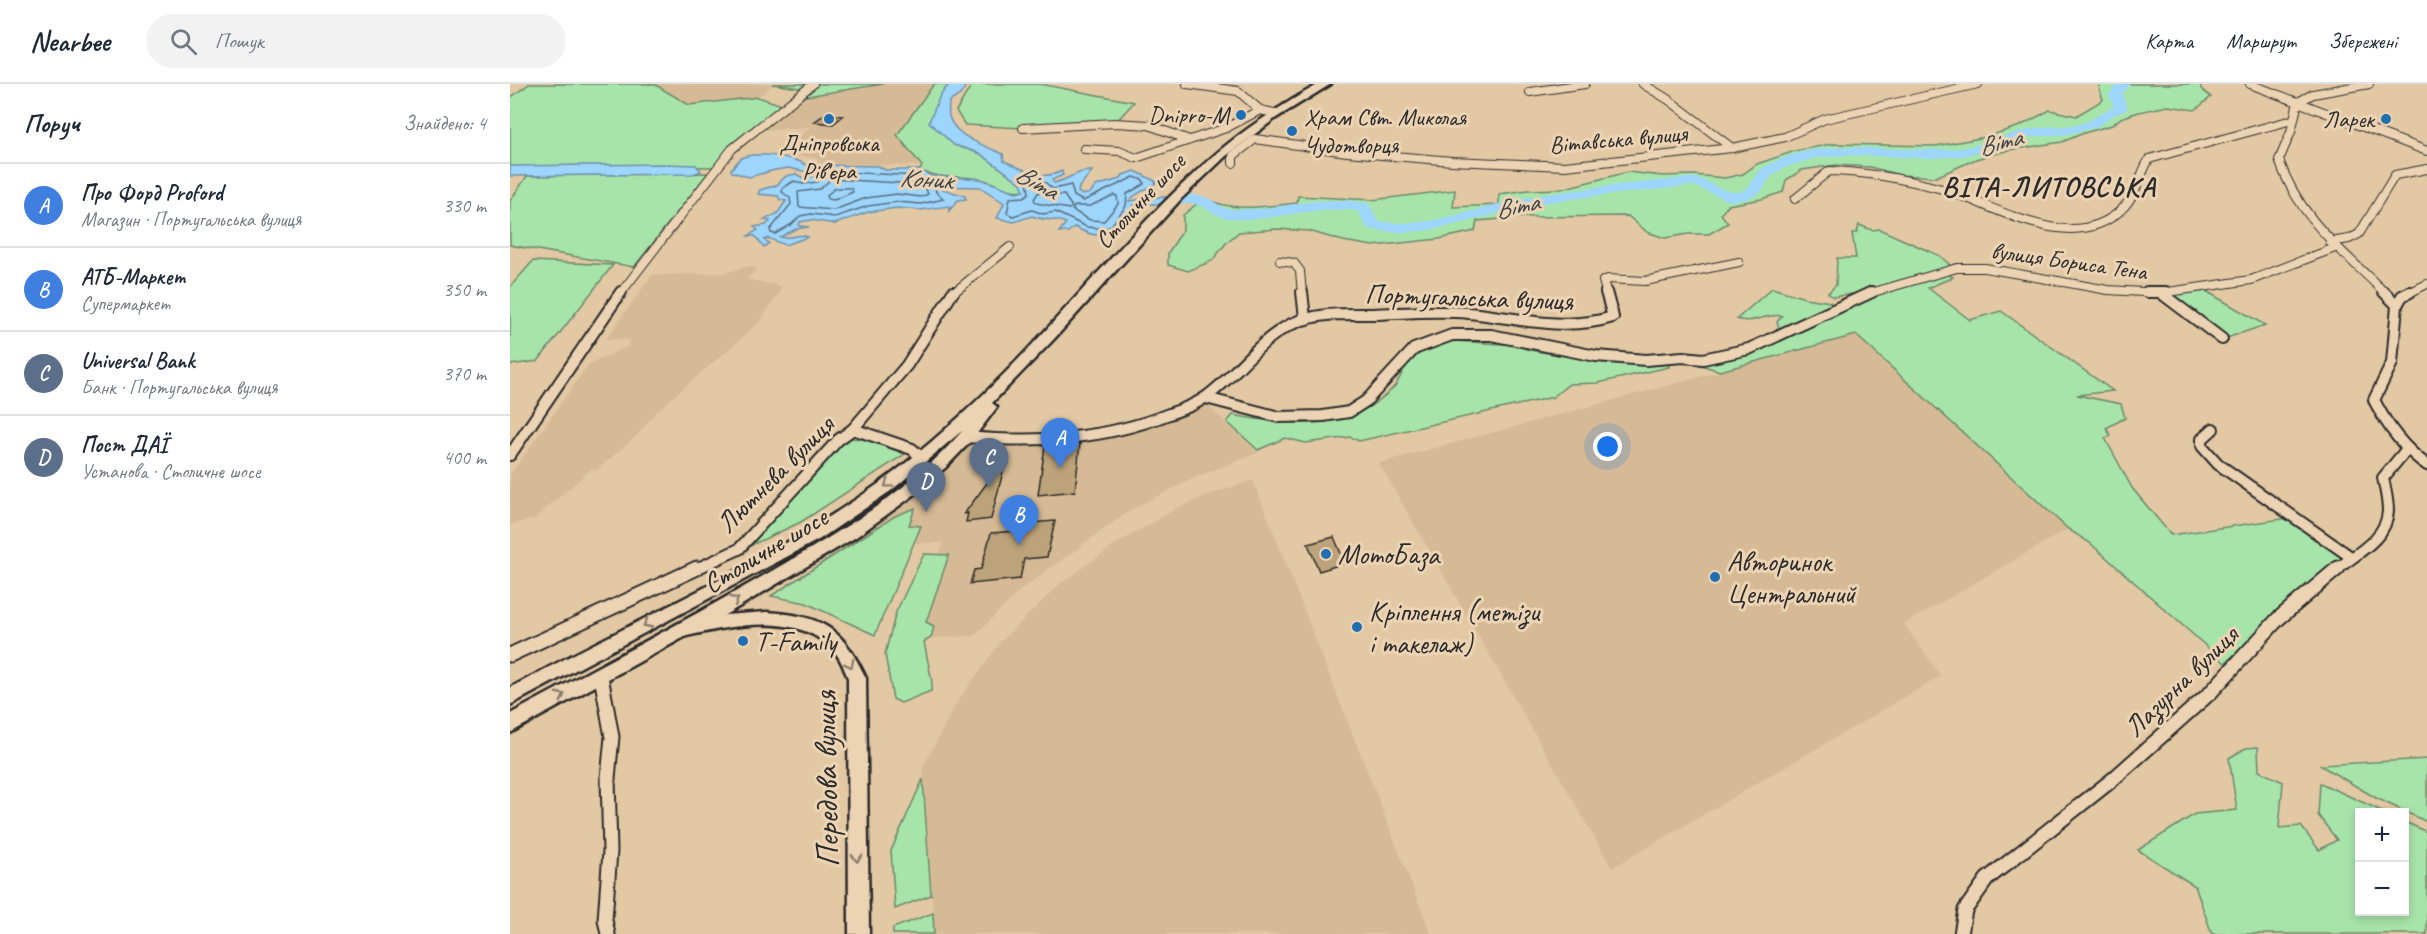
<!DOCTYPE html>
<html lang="uk">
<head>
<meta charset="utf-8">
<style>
  :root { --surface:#fff; --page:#f2f2f3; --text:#1f2937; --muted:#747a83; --line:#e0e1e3; --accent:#111827 }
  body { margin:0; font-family:Caveat,sans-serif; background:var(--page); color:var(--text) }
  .controls { position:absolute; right:18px; bottom:18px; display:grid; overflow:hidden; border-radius:0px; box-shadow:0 3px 9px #0003 }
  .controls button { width:54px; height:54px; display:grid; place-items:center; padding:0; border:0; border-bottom:2px solid var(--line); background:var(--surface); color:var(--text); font:30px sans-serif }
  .you { position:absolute; left:1098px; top:363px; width:21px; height:21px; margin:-15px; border:4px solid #fff; border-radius:50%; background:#1a73e8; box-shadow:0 0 0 9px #1a73e833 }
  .badge { display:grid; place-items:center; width:39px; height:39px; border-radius:50%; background:var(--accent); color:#fff; font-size:20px; font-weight:700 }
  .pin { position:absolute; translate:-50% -50px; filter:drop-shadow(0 2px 3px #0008) }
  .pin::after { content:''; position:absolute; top:32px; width:21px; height:18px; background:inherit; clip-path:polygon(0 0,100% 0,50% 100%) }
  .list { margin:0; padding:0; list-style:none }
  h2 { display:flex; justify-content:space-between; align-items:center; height:78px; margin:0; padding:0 24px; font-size:26px }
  h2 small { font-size:20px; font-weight:400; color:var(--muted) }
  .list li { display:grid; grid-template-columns:39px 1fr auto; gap:18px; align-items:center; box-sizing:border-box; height:84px; padding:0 24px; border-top:2px solid var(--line) }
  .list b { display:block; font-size:22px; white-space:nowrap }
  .list p { margin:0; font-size:20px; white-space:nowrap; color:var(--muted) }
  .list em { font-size:20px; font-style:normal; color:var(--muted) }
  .icon { flex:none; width:33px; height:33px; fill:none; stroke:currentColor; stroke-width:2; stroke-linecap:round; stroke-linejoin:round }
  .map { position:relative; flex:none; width:1917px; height:850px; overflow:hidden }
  header { display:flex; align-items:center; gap:36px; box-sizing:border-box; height:84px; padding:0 30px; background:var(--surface); border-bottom:2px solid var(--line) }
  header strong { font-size:28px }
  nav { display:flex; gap:33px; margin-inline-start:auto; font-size:21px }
  .search { width:420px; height:54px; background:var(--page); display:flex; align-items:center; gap:15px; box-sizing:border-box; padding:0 21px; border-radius:33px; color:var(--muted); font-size:22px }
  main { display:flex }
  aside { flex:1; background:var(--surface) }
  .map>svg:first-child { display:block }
  .built { fill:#d5ba95 }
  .green { fill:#a7e4aa; stroke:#69886a; stroke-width:1.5 }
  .water { fill:#9dd5fc; stroke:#6f91a8; stroke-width:1.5 }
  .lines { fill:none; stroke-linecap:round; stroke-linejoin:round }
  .shore { stroke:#596f7f; stroke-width:1.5 }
  .river { fill:#9dd5fc; fill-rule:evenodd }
  .building { fill:#bda379; stroke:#2b2b2b; stroke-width:1.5 }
  .street-far2-casing { stroke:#2b2b2b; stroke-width:10 }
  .street-far1-casing { stroke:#2b2b2b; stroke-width:14 }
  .street-casing { stroke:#2b2b2b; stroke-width:17 }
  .secondary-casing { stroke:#2b2b2b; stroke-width:5 }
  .primary-casing { stroke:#2b2b2b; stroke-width:5 }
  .street-far2 { stroke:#ecd3b3; stroke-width:8 }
  .street-far1 { stroke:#ecd3b3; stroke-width:10 }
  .street { stroke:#ecd3b3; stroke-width:13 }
  .secondary { fill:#ecd3b3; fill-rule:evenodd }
  .primary { fill:#ecd3b3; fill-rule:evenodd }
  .oneway { stroke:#8c7f6f }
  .poi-dot { fill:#1f6fb2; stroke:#ecd3b3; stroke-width:2 }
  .labels { text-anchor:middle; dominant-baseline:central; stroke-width:6; stroke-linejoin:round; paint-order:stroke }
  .far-poi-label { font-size:24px; fill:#2b2b2b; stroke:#ecd3b3; text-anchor:end }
  .far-street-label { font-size:24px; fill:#2b2b2b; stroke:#ecd3b3 }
  .far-water-label { font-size:26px; font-style:italic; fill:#3c444a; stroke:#ecd3b3 }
  .far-district-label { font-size:28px; font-weight:bold; letter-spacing:1.5px; fill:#2b2b2b; stroke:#ecd3b3 }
  .street-label { font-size:28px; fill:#2b2b2b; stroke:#ecd3b3 }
  .poi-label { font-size:28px; fill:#2b2b2b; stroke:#ecd3b3; text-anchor:start }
  .near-street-label { font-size:33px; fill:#2b2b2b; stroke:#ecd3b3 }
</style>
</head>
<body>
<header>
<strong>Nearbee</strong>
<div class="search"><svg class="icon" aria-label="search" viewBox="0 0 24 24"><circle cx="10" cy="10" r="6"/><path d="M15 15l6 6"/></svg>Пошук</div>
<nav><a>Карта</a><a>Маршрут</a><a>Збережені</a></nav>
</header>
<main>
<aside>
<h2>Поруч<small>Знайдено: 4</small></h2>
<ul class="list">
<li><span class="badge" style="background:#3f7fe0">A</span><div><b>Про Форд Proford</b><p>Магазин · Португальська вулиця</p></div><em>330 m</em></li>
<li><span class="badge" style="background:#3f7fe0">B</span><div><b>АТБ-Маркет</b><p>Супермаркет</p></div><em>350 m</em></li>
<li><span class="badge" style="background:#5c6f8a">C</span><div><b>Universal Bank</b><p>Банк · Португальська вулиця</p></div><em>370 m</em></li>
<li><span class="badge" style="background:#5c6f8a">D</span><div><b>Пост ДАЇ</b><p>Установа · Столичне шосе</p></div><em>400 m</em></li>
</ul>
</aside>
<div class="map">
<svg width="1917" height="850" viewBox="0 0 1917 850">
  <rect width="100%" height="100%" fill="#e3c8a4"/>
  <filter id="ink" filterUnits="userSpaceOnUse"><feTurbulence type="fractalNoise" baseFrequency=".0167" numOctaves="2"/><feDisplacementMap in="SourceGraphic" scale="12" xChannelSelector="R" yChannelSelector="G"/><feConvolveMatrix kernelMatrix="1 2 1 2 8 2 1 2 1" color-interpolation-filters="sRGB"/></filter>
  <g filter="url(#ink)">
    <g class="built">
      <polygon points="144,0 264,0 248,13 179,21"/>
      <polygon points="373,0 424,0 387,50 412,82 308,79 307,74 268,70 300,43 253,46 297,12"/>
      <polygon points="240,182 247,185 237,195 270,202 271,206 249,239 146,328 128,350 87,386 81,385 24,435 0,441 0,391 79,280 117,263 120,256 96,255 142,191 213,189"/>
      <polygon points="1346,251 1558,445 1394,540 1431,592 1102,784 869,379"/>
      <polygon points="696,320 748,369 686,393 622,425 513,504 464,552 400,555 433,459 346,459 418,401 460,362 469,359 536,360 619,350"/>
      <polygon points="743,396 921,850 425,850 413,683 447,618 492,556 550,500 605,461 667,424 698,411"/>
    </g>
    <g class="green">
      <polygon points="19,0 144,0 179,21 248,13 275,22 207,83 0,82 0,14"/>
      <polygon points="262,0 373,0 297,12 296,5"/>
      <path d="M 424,0 L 439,0 L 430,12 L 444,61 L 469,69 L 511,99 L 515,106 C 499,110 486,98 470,95 C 450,91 429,96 410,86 L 412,82 L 387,51 Z"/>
      <polygon points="462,0 530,0 624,18 605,39 513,44 455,41 446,27"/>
      <path d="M 1590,0 L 1691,0 L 1691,5 L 1701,13 L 1685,26 L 1658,22 L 1629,28 L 1611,34 L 1602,41 L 1574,49 L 1552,58 L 1499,66 L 1466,75 L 1426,93 L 1390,91 L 1360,83 L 1326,81 L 1292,86 L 1276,96 L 1273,108 L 1252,115 L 1218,121 L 1211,130 L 1218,139 L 1199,150 L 1178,150 L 1155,154 L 1137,148 L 1118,132 L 1016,133 L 967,137 L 965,147 L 929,155 L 863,162 L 833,157 L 799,147 L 767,145 L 729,148 L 717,158 L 702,177 L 678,187 L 658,181 L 658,169 L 673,146 L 673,131 L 694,114 C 724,129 754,122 787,119 L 788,112 L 862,116 L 945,106 L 943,123 L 989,121 L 989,110 L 1018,106 L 1051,105 L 1118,88 L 1152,92 L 1183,91 L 1215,94 L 1233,90 L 1247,80 L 1285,67 L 1322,60 L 1426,62 L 1476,53 L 1510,42 L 1540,26 L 1566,32 L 1593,16 L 1589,3 Z"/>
      <polygon points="198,89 124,183 0,161 0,117 17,92"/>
      <polygon points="1349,141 1362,146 1369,145 1430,172 1441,182 1354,208 1323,213 1318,209 1326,201 1327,174 1346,174 1342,149 1347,149"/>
      <polygon points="23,177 103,181 28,277 0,281 0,203"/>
      <polygon points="1437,189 1443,193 1418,204 1460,236 1491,227 1603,307 1567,311 1611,320 1615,334 1596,344 1601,352 1595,354 1622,404 1661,451 1779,434 1834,472 1715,579 1580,459 1558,445 1346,251 1210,287 1175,276 1202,276 1361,211"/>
      <path d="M 1262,204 L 1295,214 L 1320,218 L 1323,224 L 1270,247 L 1267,238 L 1272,232 C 1255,229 1243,241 1227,235 Z"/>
      <polygon points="1696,207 1755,241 1717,254 1661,211"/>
      <path d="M 945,257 L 1006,261 L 1019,266 L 1068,274 L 1114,280 L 1157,279 L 1159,283 L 1088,299 L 1059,300 L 1043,313 L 849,357 L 840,353 L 796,359 L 775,354 L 748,366 L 717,338 L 723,331 C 779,342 840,349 883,304 C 888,299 891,291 894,285 C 906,267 924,261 945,257 Z"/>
      <polygon points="338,354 356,355 395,370 291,438 233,465 319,364"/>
      <polygon points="405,424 399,441 411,442 365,551 296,519 261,512 385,432"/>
      <polygon points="414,470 439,471 416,538 424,542 421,554 414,558 422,598 421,607 391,619 383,615 375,570 386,528"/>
      <polygon points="1748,663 1749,687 1773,698 1769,744 1791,742 1809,766 1827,756 1808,731 1810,699 1874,728 1850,728 1850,828 1894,828 1895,738 1917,748 1917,850 1702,850 1685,802 1628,766 1685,730 1727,726 1719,674 1736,664"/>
      <polygon points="1917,675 1917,738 1866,714 1810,681"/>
      <polygon points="413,695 421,811 385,825 381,767"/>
      <polygon points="423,829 424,850 383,850 383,844"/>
    </g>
    <g class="water">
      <path d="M 439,0 L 457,0 L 450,11 L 439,18 C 439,22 438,28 439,32 C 444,53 476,62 493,70 L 494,77 C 515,85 531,98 552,87 L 553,91 L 542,96 L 544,99 C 558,96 568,86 582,87 L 569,103 L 568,108 L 573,111 L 580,109 L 586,102 L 610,95 L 613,91 L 625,87 L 647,98 C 638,106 626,108 619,117 L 650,113 L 694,114 L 687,118 L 624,121 C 607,145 597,162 565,143 L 558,148 L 549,148 L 556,139 C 544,134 534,137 522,132 L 504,138 L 487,134 L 494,119 L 470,103 L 424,102 L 455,112 L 456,115 L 448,116 L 439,127 L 439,122 L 411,126 L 387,124 L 358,128 L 325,140 L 301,136 L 290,138 L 289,142 L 299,143 L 286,145 L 270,153 C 280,156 289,148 298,153 L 275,161 L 258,154 L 254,156 L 259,159 L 254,163 L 245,152 L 238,152 L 248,146 L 244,143 L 256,141 L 260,137 L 254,136 L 267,130 L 276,117 L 270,116 L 268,112 L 248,110 L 250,106 L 267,101 L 276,92 L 286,90 L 293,94 L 311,91 L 279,84 L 265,86 L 239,93 L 222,88 L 221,85 C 226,82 226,78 230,75 C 242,66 289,73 299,83 L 308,81 L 368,82 L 375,86 L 410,86 L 421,92 L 471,95 L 506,108 L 514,107 L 511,99 L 469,69 L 444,61 L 419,38 L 430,12 Z"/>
      <polygon points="154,80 186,81 191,87 183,90 0,92 0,82"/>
    </g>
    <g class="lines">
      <g class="shore">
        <polygon points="314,87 408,92 424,99 426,108 434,115 411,120 387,118 358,122 325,133 301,130 290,132 282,140 265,150 261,149 260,146 281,120 280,114 272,108 273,104 284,97 293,100 307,98"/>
        <polygon points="624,93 633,96 634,100 617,110 616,122 601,142 595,145 577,143 545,128 533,130 522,126 503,132 497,129 500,114 514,113 519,109 517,97 519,94 536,99 543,105 561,101 564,112 573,117"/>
        <polygon points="321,95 407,100 416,105 418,110 411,113 387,110 356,114 324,126 289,123 288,108 310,105"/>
        <polygon points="325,104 341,104 343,108 324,116 318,115 317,111"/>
        <polygon points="530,106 541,112 554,111 562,123 559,125 526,119 524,115"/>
        <polygon points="604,111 607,112 608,120 594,137 580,136 562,126 565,122 580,122"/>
      </g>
      <path class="river" d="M 1607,0 L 1620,0 L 1612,11 L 1618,25 L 1600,33 L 1587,43 L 1558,50 L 1521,53 L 1453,72 L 1420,74 L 1336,71 L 1305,74 L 1274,84 L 1261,92 L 1251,108 L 1237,115 L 1220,117 L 1185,102 L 1176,102 C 1124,109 1069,112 1017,122 C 964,133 912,158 857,144 L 848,127 C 803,120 759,140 717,134 C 705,132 698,124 688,121 C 677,117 664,125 657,116 C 665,107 690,110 700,115 C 707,119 713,125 721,125 C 768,128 812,108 859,120 L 868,137 C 919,146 967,123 1016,114 C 1069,104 1123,100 1176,94 C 1197,92 1205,106 1223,108 C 1241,110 1242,93 1253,84 C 1267,75 1288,68 1304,66 C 1353,59 1402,70 1451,64 C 1473,61 1495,51 1517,46 C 1536,41 1557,45 1576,38 C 1586,34 1591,27 1604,23 L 1599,11 Z"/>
    </g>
    <g class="building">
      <polygon points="315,30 333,32 323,40 304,38"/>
      <polygon points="570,359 565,407 528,411 535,362"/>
      <polygon points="497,372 481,435 456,438 458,429 454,430"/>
      <polygon points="545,437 537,473 514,475 510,495 460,500 464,486 471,485 481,449 505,447 506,440"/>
      <polygon points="824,453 835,479 809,487 798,460"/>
    </g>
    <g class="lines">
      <g class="street-far2-casing">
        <g id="street-far2">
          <polyline points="677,0 728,7 750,26 764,29"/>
          <polyline points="1133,0 1159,16 1222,64"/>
          <polyline points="1740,0 1917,67"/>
          <path d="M 1859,0 L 1803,10 L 1788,18 L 1781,48 L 1769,76 C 1790,136 1832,166 1876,210"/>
          <polyline points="1020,8 1075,0"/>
          <polyline points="513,44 605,39 639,41 679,56"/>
          <polyline points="574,65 609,67 626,74 716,44 750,26"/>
          <polyline points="723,79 723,72 745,55 837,68 942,77 1055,82 1222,64 1275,53 1315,35 1468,0"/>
          <path d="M 1285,115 L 1319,87 C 1358,88 1395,95 1432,105 C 1485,121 1564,174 1613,124 C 1626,111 1630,91 1639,75 L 1782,36"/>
          <polyline points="1820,158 1839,155 1849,150 1885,91 1917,85"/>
          <polyline points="770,177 784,179 790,187 792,210"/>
          <polyline points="110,210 222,65 303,0"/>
          <polyline points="442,210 500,163"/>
          <polyline points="1097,210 1093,197 1098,195 1135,197 1229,178"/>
          <polyline points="1357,210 1447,184 1475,184 1598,206 1651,209 1741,196 1825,164"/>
          <polyline points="1897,210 1917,200"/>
        </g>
      </g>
      <g class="street-far1-casing">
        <g id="street-far1">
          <polyline points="792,208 795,234"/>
          <polyline points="1637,208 1656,208"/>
          <path d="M 1874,208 L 1887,221 L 1882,279 L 1864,316 C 1877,342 1893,364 1917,381"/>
          <polyline points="1651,209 1712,255"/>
          <polyline points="1887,221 1892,212 1900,208"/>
          <polyline points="696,314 769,333 813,332 839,328 856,317 904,265 942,251 981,251 1086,272 1136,276 1173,273 1193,275 1239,265 1362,208"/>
          <polyline points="343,345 402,365 412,374"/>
          <polyline points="1703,345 1692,355 1692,362 1708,380 1841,473"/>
          <path d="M 457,353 C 526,359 594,356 659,330 C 671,326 685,321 696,313 C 730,289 757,242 800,234 C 820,229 842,230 863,230 C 895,229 927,226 959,229 C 1009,234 1054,248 1103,233 L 1096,208"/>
          <polyline points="0,371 111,208"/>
          <polyline points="184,486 229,465 328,356 343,345 397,281 443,208"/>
          <path d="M 1826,486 C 1845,470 1877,455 1878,427 C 1878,416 1875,404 1873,394 L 1896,366"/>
        </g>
      </g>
      <g class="street-casing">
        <g id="street">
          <polyline points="0,571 187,484"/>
          <polyline points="91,592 102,653 98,694 100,767 95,836 98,850"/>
          <polyline points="1451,850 1455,826 1477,795 1602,696 1700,609 1768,535 1828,484"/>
        </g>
      </g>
      <g class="secondary-casing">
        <path id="secondary" d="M 257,528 C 312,532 332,543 356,594 L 359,850 L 339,850 L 338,594 C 334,584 330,573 323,566 C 287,527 222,542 177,552 L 171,550 L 169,545 L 171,540 L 215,531 Z"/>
      </g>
      <g class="primary-casing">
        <path id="primary" d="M 809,0 L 821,0 L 766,34 L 716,72 L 671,115 L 544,255 L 482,319 L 487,323 L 462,356 L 436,383 L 408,408 L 346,453 L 220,528 L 0,649 L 0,630 C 87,583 174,538 260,488 C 328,449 401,407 453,346 L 382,406 L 310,455 L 0,621 L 0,604 C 114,542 234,490 342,418 C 379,394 414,365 446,336 C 539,253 613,150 707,69 C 738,42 773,21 809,0 Z"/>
      </g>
      <use href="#street-far2" class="street-far2"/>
      <use href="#street-far1" class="street-far1"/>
      <use href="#street" class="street"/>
      <use href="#secondary" class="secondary"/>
      <use href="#primary" class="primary"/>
    </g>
    <defs><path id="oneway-chevron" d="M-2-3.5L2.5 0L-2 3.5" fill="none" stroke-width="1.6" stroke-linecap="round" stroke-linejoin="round" transform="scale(1.5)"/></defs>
    <g class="oneway">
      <use href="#oneway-chevron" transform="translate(378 400) rotate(143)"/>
      <use href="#oneway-chevron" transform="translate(225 516) rotate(-30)"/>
      <use href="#oneway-chevron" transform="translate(137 540) rotate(152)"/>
      <use href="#oneway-chevron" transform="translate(340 580) rotate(63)"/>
      <use href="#oneway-chevron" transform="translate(51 612) rotate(-28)"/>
      <use href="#oneway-chevron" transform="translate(347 774) rotate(89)"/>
    </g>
  </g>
  <g class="poi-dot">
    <circle cx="731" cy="31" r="6"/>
    <circle cx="319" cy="35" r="6"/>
    <circle cx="1876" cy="35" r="6"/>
    <circle cx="782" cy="47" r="6"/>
    <circle cx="816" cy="470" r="6"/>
    <circle cx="1205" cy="493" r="6"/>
    <circle cx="847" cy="543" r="6"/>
    <circle cx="233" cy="557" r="6"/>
  </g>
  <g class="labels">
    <g class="far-poi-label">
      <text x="719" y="31">Dnipro-M</text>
      <text x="794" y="33" text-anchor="start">Храм Свт. Миколая<tspan x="794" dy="28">Чудотворця</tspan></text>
      <text x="1864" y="35">Ларек</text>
      <text x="319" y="59" text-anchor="middle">Дніпровська<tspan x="319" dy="28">Рів'єра</tspan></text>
    </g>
    <g class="far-street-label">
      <text transform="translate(1108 55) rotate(-5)">Вітавська вулиця</text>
      <text transform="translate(630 117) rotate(-47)">Столичне шосе</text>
      <text transform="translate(1559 177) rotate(8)">вулиця Бориса Тена</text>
    </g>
    <g class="far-water-label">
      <text transform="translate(1490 58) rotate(-15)">Віта</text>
      <text transform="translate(416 95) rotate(3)">Коник</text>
      <text transform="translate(527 98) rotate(29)">Віта</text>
      <text transform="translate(1007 122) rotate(-12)">Віта</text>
    </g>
    <g class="far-district-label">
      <text x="1539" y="102">ВІТА-ЛИТОВСЬКА</text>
    </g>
    <g class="street-label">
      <text transform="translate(959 213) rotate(2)">Португальська вулиця</text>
      <text transform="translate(265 390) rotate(-45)">Лютнева вулиця</text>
      <text transform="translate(255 466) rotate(-31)">Столичне шосе</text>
      <text transform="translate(1671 597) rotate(-44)">Лазурна вулиця</text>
    </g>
    <g class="poi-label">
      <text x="828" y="470">МотоБаза</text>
      <text x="1217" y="477">Авторинок<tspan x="1217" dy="32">Центральний</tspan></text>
      <text x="859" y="527">Кріплення (метізи<tspan x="859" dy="32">і такелаж)</tspan></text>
      <text x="245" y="557">T-Family</text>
    </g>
    <g class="near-street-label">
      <text transform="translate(316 695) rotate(-91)">Передова вулиця</text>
    </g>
  </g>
</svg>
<div class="controls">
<button>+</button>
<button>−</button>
</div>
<div class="you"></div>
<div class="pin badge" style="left:550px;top:384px;background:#3f7fe0">A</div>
<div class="pin badge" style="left:509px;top:461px;background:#3f7fe0">B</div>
<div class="pin badge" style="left:479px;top:404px;background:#5c6f8a">C</div>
<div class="pin badge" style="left:416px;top:428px;background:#5c6f8a">D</div>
</div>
</main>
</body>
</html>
